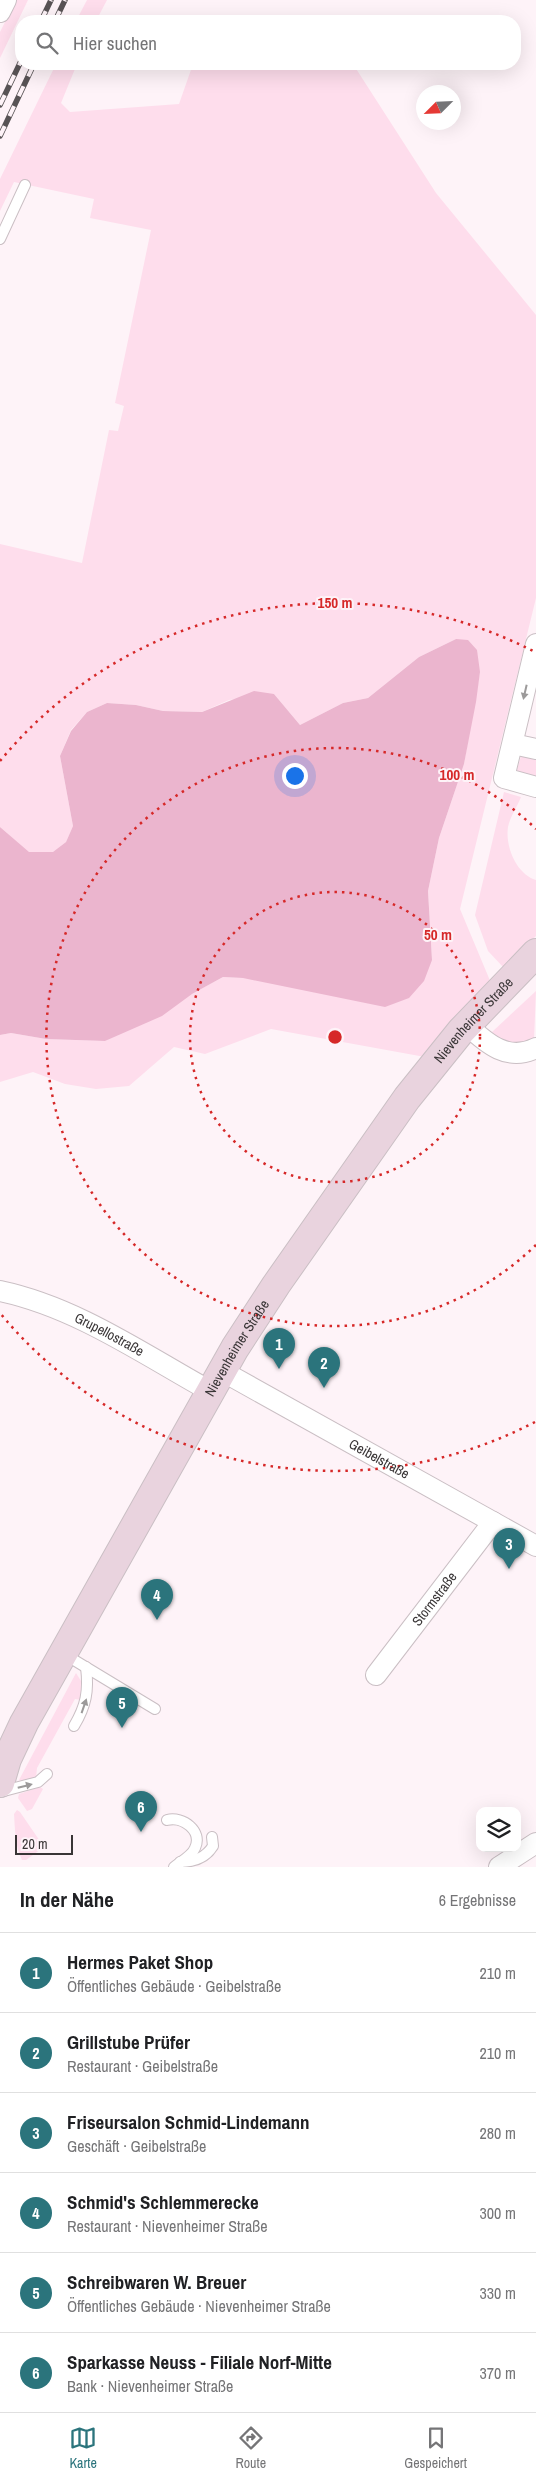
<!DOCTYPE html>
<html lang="de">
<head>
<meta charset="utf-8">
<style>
  :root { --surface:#fff; --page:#f6f6f6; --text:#202124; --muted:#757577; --line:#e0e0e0; --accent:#2b747c }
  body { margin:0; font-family:"Archivo Narrow",sans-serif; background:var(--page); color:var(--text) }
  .controls { position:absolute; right:15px; bottom:15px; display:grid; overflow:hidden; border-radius:10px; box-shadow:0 5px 20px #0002 }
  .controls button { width:45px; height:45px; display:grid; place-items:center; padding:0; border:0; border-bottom:1px solid var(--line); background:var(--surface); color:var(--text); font:25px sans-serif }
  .compass { position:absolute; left:416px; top:85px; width:45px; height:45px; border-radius:50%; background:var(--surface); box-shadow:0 5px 20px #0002; rotate:246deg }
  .scale { position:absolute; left:15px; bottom:12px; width:58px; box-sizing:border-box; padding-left:5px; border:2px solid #393536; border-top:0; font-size:14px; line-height:18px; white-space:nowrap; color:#393536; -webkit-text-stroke:4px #fef3f8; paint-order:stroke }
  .you { position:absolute; left:294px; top:775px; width:18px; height:18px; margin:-12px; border:4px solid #fff; border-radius:50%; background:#1a73e8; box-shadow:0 0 0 8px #1a73e833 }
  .badge { display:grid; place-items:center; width:32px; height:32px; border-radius:50%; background:var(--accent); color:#fff; font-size:16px; font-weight:700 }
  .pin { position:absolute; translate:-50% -41px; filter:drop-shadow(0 1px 2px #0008) }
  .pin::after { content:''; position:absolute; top:26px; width:18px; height:15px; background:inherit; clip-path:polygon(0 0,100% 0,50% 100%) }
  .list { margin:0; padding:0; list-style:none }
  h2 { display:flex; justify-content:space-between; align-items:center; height:65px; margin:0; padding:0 20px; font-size:21px }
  h2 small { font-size:16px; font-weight:400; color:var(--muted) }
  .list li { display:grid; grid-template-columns:32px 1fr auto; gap:15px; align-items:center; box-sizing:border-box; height:80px; padding:0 20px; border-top:1px solid var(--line) }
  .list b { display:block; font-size:19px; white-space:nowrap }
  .list p { margin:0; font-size:16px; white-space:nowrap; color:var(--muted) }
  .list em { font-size:16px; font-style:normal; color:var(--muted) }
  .icon { flex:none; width:28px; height:28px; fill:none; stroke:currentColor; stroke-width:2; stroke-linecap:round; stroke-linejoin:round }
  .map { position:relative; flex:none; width:536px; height:1867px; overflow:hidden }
  .search { position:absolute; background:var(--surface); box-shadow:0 5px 20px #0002; left:15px; right:15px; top:15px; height:55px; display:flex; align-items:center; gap:12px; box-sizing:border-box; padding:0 18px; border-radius:20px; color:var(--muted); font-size:19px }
  .sheet { height:545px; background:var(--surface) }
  nav { display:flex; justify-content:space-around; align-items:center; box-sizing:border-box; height:70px; border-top:1px solid var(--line); background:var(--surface); font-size:14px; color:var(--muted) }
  nav a { display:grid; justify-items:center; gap:2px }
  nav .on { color:var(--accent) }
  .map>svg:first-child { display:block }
  .green { fill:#feddec }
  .water { fill:#ebb5ce }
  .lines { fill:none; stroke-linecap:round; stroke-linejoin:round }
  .lane-casing { stroke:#cabfc4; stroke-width:12 }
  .street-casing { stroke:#cabfc4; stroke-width:22 }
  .secondary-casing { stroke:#cabfc4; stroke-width:30 }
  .lane { stroke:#fff; stroke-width:10 }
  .street { stroke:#fff; stroke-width:20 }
  .secondary { stroke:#e9d3de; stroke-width:28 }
  .rail-casing { stroke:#585355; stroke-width:5.5 }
  .rail { stroke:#fef3f8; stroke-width:4; stroke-dasharray:11; stroke-linecap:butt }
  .oneway { fill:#9c9a9a }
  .ring { fill:none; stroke:#d62828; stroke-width:2.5; stroke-dasharray:2.5 5 }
  .labels { text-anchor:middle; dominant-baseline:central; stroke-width:4; stroke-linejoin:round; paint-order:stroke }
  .street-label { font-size:14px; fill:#393536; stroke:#fef3f8 }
  .centre { fill:#d62828; stroke:#fef3f8; stroke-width:2.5 }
  .ring-label { font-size:15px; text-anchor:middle; font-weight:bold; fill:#d62828; stroke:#fef3f8; stroke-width:4; stroke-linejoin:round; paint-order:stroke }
</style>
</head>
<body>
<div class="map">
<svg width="536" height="1867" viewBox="0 0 536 1867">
  <rect width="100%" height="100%" fill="#fef3f8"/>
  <g class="green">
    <polygon points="16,0 28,0 0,58 0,32"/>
    <polygon points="87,0 107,0 96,21 76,21"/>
    <polygon points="56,64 77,64 61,103 70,112 179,104 193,64 353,64 436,193 536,315 536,598 460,909 491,983 425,1057 271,1029 205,1054 174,1047 129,1086 96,1089 65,1084 33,1072 0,1082 0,1035 11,1033 46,1039 105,1041 223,977 243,978 432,960 428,891 439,838 464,764 480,672 456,639 419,657 368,698 343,703 300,725 274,694 229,700 202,712 163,711 136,705 107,703 87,712 71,730 60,756 73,826 66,842 53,853 28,852 0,827 0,544 82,563 109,430 118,431 124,406 115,403 151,230 90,218 94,199 14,182 0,211 0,179"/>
    <polygon points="521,756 536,760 536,779 519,775 517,770"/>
    <path d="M 504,792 L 521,797 C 517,807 510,817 508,827 C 505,846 516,874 536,880 L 536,936 L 504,968 L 488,951 L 475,915 Z"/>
    <path d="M 536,991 L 534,1040 C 517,1046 506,1046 492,1032 Z"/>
    <polygon points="76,1673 81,1681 81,1700 75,1699 37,1768 36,1778 26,1782 19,1780"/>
    <polygon points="40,1787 43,1789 32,1809 27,1811 18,1798 19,1794"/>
    <path d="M 17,1810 L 20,1812 L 44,1847 L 26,1860 L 22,1860 C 15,1846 15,1829 14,1814 Z"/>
  </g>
  <polygon class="water" points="456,639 468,640 477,650 480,672 476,702 464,764 439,838 428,891 432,960 424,981 409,998 385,1007 243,978 223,977 192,994 162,1016 105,1041 46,1039 11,1033 0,1035 0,827 29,852 53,852 66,842 73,826 60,756 71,731 87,712 107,703 136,705 163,711 202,712 254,691 274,694 300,725 343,703 368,698 419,657"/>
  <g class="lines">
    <g class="lane-casing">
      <g id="lane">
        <polyline points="0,239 25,185"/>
        <polyline points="64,1654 155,1709"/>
        <path d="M 74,1726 C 86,1706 89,1691 86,1667"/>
        <polyline points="0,1792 38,1782 47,1774"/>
        <path d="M 167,1820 C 183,1816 203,1831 195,1848 C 192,1856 180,1862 174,1867"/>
        <path d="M 180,1862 C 193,1862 205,1859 213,1846 L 212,1837"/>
      </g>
    </g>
    <g class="street-casing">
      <g id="street">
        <polyline points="0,12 6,0"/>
        <polyline points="536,644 504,778 536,787"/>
        <polyline points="513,744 536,749"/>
        <path d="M 467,1025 C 487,1044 508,1062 536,1048"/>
        <path id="s1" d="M 0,1291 C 76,1307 143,1354 210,1391"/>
        <path id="s2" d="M 222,1371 L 536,1546"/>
        <path id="s3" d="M 376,1675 L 493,1522"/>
        <polyline points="499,1867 536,1843"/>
      </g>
    </g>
    <g class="secondary-casing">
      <g id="secondary">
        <path id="s4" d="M 0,1783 L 7,1759 L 24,1723 L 235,1348 L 276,1285 L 407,1098 L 461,1031 L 536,953"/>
      </g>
    </g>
    <use href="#lane" class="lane"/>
    <use href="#street" class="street"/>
    <use href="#secondary" class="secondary"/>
    <g class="rail-casing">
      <g id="rail">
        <polyline points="41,21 51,0"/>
        <polyline points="55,21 65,0"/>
        <polyline points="0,105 21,61"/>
        <polyline points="0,136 34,64"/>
      </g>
    </g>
    <use href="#rail" class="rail"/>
  </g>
  <defs><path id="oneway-solid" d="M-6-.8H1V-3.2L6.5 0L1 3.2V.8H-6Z" transform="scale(1.25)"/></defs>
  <g class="oneway">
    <use href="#oneway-solid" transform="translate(525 692) rotate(103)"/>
    <use href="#oneway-solid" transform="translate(84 1706) rotate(-71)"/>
    <use href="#oneway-solid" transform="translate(25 1786) rotate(-14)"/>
  </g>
  <g class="ring">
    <circle cx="335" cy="1037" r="145"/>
    <path d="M536 1245A289 289 0 1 1 536 829"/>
    <path d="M535 1422A434 434 0 0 1 0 1313M0 761A434 434 0 0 1 535 652"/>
  </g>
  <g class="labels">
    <g class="street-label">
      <text stroke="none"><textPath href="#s4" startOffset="901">Nievenheimer Straße</textPath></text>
      <text stroke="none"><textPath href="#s1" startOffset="118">Grupellostraße</textPath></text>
      <text stroke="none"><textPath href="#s4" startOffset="496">Nievenheimer Straße</textPath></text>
      <text stroke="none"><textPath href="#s2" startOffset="180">Geibelstraße</textPath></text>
      <text stroke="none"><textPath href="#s3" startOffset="96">Stormstraße</textPath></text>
    </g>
  </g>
  <circle cx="335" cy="1037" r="8" class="centre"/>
  <g class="ring-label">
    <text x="335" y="608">150 m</text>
    <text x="457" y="780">100 m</text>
    <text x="438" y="940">50 m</text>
  </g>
</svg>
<div class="controls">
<button><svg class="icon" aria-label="layers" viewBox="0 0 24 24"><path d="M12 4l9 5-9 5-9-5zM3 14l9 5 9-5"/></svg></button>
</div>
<svg class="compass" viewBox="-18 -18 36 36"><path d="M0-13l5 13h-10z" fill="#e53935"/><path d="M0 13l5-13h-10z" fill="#757577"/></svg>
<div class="scale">20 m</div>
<div class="you"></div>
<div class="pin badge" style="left:279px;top:1369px">1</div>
<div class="pin badge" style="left:324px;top:1388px">2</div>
<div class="pin badge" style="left:509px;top:1569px">3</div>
<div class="pin badge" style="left:157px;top:1620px">4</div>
<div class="pin badge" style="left:122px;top:1728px">5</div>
<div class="pin badge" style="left:141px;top:1832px">6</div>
<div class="search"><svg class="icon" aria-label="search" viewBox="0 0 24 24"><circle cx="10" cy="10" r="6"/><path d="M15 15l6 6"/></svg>Hier suchen</div>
</div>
<section class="sheet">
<h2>In der Nähe<small>6 Ergebnisse</small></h2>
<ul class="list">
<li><span class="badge">1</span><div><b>Hermes Paket Shop</b><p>Öffentliches Gebäude · Geibelstraße</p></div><em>210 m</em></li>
<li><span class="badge">2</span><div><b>Grillstube Prüfer</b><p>Restaurant · Geibelstraße</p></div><em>210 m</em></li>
<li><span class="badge">3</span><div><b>Friseursalon Schmid-Lindemann</b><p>Geschäft · Geibelstraße</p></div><em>280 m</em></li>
<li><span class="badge">4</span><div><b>Schmid's Schlemmerecke</b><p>Restaurant · Nievenheimer Straße</p></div><em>300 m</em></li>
<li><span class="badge">5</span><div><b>Schreibwaren W. Breuer</b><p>Öffentliches Gebäude · Nievenheimer Straße</p></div><em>330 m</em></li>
<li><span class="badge">6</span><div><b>Sparkasse Neuss - Filiale Norf-Mitte</b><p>Bank · Nievenheimer Straße</p></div><em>370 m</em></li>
</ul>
</section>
<nav>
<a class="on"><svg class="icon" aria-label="map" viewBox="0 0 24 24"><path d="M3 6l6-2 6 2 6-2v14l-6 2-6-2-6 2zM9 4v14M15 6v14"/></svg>Karte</a>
<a><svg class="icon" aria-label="directions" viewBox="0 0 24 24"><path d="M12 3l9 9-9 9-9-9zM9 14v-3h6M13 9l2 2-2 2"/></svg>Route</a>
<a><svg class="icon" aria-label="saved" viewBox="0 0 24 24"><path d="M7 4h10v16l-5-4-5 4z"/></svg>Gespeichert</a>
</nav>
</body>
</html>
